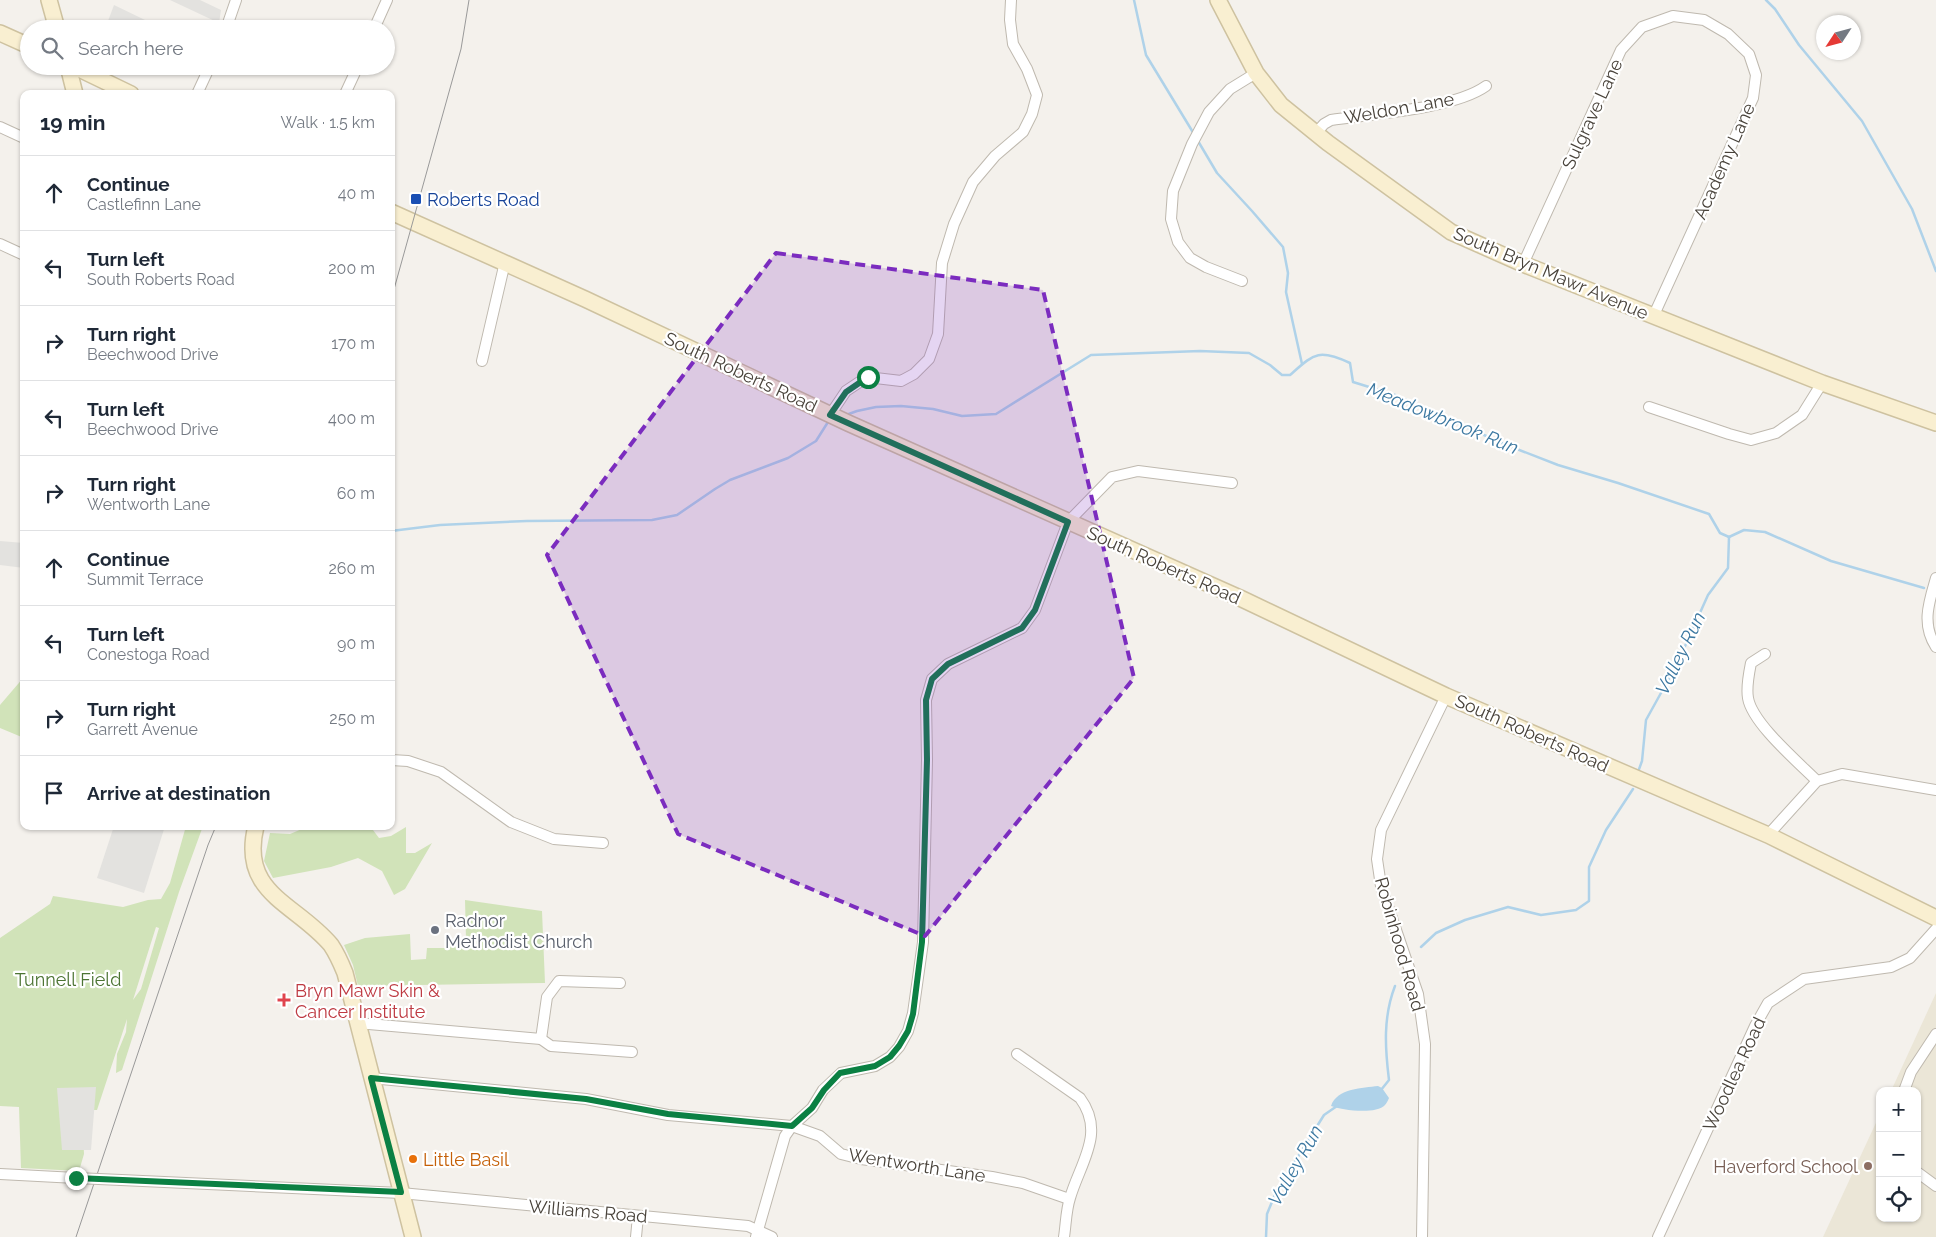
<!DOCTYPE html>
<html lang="en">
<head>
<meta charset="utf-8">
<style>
  :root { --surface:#fff; --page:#f6f6f7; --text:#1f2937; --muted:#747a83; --line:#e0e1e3 }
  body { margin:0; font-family:Raleway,sans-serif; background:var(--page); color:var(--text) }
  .controls { position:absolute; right:15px; bottom:15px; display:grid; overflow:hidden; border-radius:10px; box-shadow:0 1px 4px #0004 }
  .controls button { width:45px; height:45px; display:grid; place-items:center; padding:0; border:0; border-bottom:1px solid var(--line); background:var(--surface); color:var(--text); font:25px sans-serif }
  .compass { position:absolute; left:1816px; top:15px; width:45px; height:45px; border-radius:50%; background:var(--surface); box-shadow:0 1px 4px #0004; rotate:234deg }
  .stop { position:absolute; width:15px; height:15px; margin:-11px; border:4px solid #0b8043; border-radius:50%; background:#fff }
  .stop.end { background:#0b8043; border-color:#fff; box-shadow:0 1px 5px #0008 }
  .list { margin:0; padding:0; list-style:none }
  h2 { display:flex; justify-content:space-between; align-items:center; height:65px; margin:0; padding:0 20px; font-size:21px }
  h2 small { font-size:16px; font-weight:400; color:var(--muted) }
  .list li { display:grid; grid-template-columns:32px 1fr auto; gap:15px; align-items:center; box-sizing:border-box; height:75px; padding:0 20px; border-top:1px solid var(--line) }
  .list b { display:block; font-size:19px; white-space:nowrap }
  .list p { margin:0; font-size:16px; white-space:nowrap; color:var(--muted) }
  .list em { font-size:16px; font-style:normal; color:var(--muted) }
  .icon { flex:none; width:28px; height:28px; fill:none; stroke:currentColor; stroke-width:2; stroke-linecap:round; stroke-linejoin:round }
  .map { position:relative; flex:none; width:1936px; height:1237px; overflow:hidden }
  .search { position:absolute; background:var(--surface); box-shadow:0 1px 4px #0004; left:20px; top:20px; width:375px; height:55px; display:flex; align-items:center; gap:12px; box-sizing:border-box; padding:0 18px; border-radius:28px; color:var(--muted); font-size:19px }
  .panel { position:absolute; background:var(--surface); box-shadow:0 1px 4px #0004; left:20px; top:90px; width:375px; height:740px; border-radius:10px }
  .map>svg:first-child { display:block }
  .education { fill:#ebe6d7 }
  .green { fill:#d1e3b9; fill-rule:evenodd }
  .parking { fill:#e3e2df }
  .water { fill:#afd2e9 }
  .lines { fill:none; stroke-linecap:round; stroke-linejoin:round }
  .stream { stroke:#afd2e9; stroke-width:2.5 }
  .street-casing { stroke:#bfb9af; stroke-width:12 }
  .secondary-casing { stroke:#cec2a0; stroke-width:18 }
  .street { stroke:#fff; stroke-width:10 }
  .secondary { stroke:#f9efd1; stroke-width:15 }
  .tram { stroke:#999; stroke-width:1 }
  .street-bridge-casing { stroke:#bfb9af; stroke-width:12; stroke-linecap:butt }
  .street-bridge { stroke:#fff; stroke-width:10 }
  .route { stroke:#0b8043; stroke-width:6 }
  .marked { fill:#7b2cbf; fill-opacity:0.2; stroke:#7b2cbf; stroke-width:4; stroke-dasharray:10 6; stroke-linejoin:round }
  .transit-dot { fill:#1a4fb4; stroke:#fff; stroke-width:2 }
  .worship-dot { fill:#6b7280; stroke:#fff; stroke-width:2 }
  .health-dot { fill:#e0444e; stroke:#fff; stroke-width:2 }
  .food-dot { fill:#e8710a; stroke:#fff; stroke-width:2 }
  .education-dot { fill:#8d6e63; stroke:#fff; stroke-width:2 }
  .labels { text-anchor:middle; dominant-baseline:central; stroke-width:4.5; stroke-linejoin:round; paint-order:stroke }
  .street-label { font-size:18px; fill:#48423a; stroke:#fff }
  .transit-label { font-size:18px; fill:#164399; stroke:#fff; text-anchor:start }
  .worship-label { font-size:18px; fill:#5b616d; stroke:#fff; text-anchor:start }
  .park-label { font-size:18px; fill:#4c7433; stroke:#fff }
  .health-label { font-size:18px; fill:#be3a42; stroke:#fff; text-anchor:start }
  .food-label { font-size:18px; fill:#c56008; stroke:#fff; text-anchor:start }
  .education-label { font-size:18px; fill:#785e54; stroke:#fff; text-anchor:end }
  .water-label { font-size:19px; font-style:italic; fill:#3c78a1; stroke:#fff }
</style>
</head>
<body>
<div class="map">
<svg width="1936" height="1237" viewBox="0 0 1936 1237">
  <rect width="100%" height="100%" fill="#f4f1ec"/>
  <polygon class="education" points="1936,993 1936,1237 1823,1237 1880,1114 1880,1218 1917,1218 1917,1091 1891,1091"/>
  <g class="green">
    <polygon points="24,677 24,738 0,728 0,705"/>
    <path d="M 186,826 L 203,826 L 179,892 L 122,1070 L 116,1073 L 117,1054 L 126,1032 L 127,1019 L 97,1110 L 82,1110 L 84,1154 L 79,1171 L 21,1168 L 19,1107 L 0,1106 L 0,938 L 50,904 L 53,896 L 123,907 L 148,900 L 161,899 L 170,883 ZM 156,927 L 159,928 L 141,989 L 133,1000 Z"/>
    <polygon points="309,826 370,826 379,838 391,836 406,827 406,853 415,853 432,843 405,889 394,895 382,871 358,858 331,867 273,878 264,861 270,833 290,834"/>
    <polygon points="465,900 542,911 545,983 358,986 353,965 344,945 365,938 410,934 411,960 426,959 427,948 450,948 450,941 466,940"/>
  </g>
  <g class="parking">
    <polygon points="170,0 200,0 221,10 219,23"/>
    <polygon points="114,5 143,19 164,29 105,29"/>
    <polygon points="0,541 24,543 24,568 0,565"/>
    <polygon points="114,826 165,826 144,893 97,878"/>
    <polygon points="96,1087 91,1150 62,1150 57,1088"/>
  </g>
  <path class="water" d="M 1378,1086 L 1382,1088 L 1389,1098 C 1388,1100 1387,1103 1385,1105 C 1376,1115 1341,1110 1331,1106 C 1337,1088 1363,1088 1378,1086 Z"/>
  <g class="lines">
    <g class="stream">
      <polyline points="1134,0 1146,55 1194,134"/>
      <polyline points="1766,0 1775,9 1799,45 1862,121 1912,209 1936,271"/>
      <polyline points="1198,141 1217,173 1252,211 1283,247 1288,273 1286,292 1302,364"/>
      <path d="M 846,415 L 857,411 L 876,407 L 901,406 L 933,409 L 962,416 L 996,414 L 1091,355 L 1200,351 L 1249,353 L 1270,365 L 1282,375 L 1290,375 C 1314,354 1318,348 1350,363 L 1353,382 L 1395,395 L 1504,444 L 1558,465 L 1618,483 L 1709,514 L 1720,533 L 1729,537 L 1744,530 L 1765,532 L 1831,561 L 1924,588"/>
      <polyline points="391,531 440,525 527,521 652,520 677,515 715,489 730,480 788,458 816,441 828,422"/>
      <polyline points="1638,772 1642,761 1646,720 1677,664 1708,595 1728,568 1729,537"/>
      <polyline points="1421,947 1436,933 1465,920 1508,907 1541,915 1576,910 1589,901 1589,867 1606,830 1633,789"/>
      <path d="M 1381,1090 L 1389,1080 C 1385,1048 1383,1017 1395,986"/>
      <polyline points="1266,1237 1267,1214 1276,1192 1324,1115 1337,1106"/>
    </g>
    <g class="street-casing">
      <g id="street">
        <polyline points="226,29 236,0"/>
        <polyline points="374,29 387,0"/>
        <polyline points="197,94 210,66"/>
        <polyline points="345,94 358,66"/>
        <polyline points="0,127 24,138"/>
        <path d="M 1316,133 L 1324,124 L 1331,120 C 1371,114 1454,109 1486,86"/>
        <polyline points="0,244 24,255"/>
        <polyline points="1523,264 1621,50 1642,27 1673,16 1704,20 1728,34 1749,54 1756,75 1753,98 1653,317"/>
        <polyline points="1242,281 1206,267 1190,258 1178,242 1171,219 1173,191 1192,144 1209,112 1230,89 1256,73"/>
        <polyline points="482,361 505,262"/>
        <polyline points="1649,407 1729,434 1751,440 1776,433 1802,415 1822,383"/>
        <polyline points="830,415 846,391 867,377 901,381 914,374 929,359 938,334 942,263 954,224 973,182 995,156 1023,132 1032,114 1037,95 1027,69 1013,44 1010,20 1011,0"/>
        <path d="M 1936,578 C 1929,602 1921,624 1936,647"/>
        <path d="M 1765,654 L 1751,663 C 1749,673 1746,687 1748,698 C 1752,723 1798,762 1817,781"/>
        <polyline points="391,760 408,761 441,772 511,822 554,839 603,843"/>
        <polyline points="1768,835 1817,781 1842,774 1936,790"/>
        <polyline points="357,1023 541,1039 547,997 559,981 620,983"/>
        <polyline points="541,1039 551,1046 632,1052"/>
        <path d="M 1017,1054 L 1080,1098 C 1106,1133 1080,1163 1070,1198 C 1066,1210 1066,1224 1064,1237"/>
        <polyline points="371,1078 586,1099 668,1115 792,1126 820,1136 841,1154 861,1159 992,1177 1023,1183 1069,1199"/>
        <polyline points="1904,1091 1911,1072 1936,1034"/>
        <polyline points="1917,1172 1936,1186"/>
        <polyline points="0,1174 76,1178"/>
        <polyline points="121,1180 401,1193 748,1226 772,1237"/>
        <polyline points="636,1237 638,1216"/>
        <polyline points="756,1237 785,1136 792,1126 812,1108 823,1090 841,1073 875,1066 890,1057 899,1047 908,1031 913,1013 923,942 927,760 926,700 932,679 948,664 1022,628 1035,610 1068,522 1112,477 1138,471 1232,483"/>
        <polyline points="1422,1237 1425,1044 1418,994 1381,886 1377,859 1381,830 1446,696"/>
        <polyline points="1658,1237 1755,1026 1768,1003 1804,979 1891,967 1910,958 1936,929"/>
      </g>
    </g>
    <g class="secondary-casing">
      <g id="secondary">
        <polyline points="49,0 57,29"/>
        <polyline points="1218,0 1256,73 1281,105 1328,143 1451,232 1523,264 1822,383 1936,423"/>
        <polyline points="0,33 29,46"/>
        <polyline points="68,66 75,94"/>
        <polyline points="73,66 131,94"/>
        <polyline points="391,212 585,299 848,423 1240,598 1446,696 1768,835 1936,918"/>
        <path d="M 256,826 C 239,894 296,903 331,945 C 337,954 341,963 345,973 L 413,1237"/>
      </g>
    </g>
    <use href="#street" class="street"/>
    <use href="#secondary" class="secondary"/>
    <g class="tram">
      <polyline points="391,300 461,49 469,0"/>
      <polyline points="76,1237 208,845 216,826"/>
    </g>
    <g class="street-bridge-casing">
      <polyline id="street-bridge" points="76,1178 121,1180"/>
    </g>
    <use href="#street-bridge" class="street-bridge"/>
  </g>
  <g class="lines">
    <polyline class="route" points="76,1178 401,1192 371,1078 586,1099 668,1114 792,1126 812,1108 824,1090 840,1073 875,1066 890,1057 899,1046 908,1031 913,1014 922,942 927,760 926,700 932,679 948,664 1022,628 1035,610 1068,522 830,415 846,392 868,377"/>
  </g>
  <path class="marked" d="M 776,253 L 1043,290 L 1134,678 L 925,936 L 678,834 L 547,555 Z"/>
  <rect class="transit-dot" x="410" y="193" width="12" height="12" rx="2.5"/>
  <circle class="worship-dot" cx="435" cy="930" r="5"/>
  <path class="health-dot" d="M281.5 992.5h5v5h5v5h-5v5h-5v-5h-5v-5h5z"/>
  <circle class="food-dot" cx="413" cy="1159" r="5"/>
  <circle class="education-dot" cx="1868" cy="1166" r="5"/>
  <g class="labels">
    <g class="street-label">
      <text transform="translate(1399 108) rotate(-10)">Weldon Lane</text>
      <text transform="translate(1592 114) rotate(-65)">Sulgrave Lane</text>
      <text transform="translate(1724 161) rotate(-66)">Academy Lane</text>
      <text transform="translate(1551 273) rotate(23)">South Bryn Mawr Avenue</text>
      <text transform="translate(741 372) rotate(25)">South Roberts Road</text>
      <text transform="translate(1164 565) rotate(24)">South Roberts Road</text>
      <text transform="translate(1532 733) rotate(24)">South Roberts Road</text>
      <text transform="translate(1400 944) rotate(74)">Robinhood Road</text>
      <text transform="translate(1734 1074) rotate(-65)">Woodlea Road</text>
      <text transform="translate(917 1165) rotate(9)">Wentworth Lane</text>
      <text transform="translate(588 1211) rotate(5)">Williams Road</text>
    </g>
    <g class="transit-label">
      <text x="427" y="199">Roberts Road</text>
    </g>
    <g class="worship-label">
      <text x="445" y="920">Radnor<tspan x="445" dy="21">Methodist Church</tspan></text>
    </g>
    <g class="park-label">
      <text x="68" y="979">Tunnell Field</text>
    </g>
    <g class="health-label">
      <text x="295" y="990">Bryn Mawr Skin &amp;<tspan x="295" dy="21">Cancer Institute</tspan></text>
    </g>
    <g class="food-label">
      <text x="423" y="1159">Little Basil</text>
    </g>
    <g class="education-label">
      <text x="1858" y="1166">Haverford School</text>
    </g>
    <g class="water-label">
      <text transform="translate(1443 418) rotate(22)">Meadowbrook Run</text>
      <text transform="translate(1680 653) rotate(-64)">Valley Run</text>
      <text transform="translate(1295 1165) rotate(-60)">Valley Run</text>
    </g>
  </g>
</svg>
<div class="controls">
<button>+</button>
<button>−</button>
<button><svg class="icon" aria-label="locate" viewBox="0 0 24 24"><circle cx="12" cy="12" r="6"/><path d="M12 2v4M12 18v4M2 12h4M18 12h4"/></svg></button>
</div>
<svg class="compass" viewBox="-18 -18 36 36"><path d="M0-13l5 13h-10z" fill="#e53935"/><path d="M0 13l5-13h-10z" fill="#747a83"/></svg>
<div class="stop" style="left:868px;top:377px"></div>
<div class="stop end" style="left:76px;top:1178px"></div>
<div class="search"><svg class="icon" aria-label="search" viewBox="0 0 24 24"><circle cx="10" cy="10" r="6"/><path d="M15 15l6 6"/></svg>Search here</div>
<section class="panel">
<h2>19 min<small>Walk · 1.5 km</small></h2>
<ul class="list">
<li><svg class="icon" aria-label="ahead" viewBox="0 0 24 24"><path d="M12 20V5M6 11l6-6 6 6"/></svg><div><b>Continue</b><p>Castlefinn Lane</p></div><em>40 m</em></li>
<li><svg class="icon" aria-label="left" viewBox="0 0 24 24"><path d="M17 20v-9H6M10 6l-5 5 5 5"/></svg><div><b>Turn left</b><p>South Roberts Road</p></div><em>200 m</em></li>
<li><svg class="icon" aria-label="right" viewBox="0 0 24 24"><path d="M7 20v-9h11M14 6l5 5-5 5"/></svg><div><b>Turn right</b><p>Beechwood Drive</p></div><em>170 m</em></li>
<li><svg class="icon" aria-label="left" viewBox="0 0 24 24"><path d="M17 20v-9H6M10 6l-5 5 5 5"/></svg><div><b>Turn left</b><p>Beechwood Drive</p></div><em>400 m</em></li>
<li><svg class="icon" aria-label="right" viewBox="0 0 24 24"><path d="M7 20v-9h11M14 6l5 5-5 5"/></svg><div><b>Turn right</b><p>Wentworth Lane</p></div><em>60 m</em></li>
<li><svg class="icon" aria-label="ahead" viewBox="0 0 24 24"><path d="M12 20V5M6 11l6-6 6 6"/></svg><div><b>Continue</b><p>Summit Terrace</p></div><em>260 m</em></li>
<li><svg class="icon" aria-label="left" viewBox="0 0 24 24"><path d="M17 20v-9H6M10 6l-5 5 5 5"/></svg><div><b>Turn left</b><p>Conestoga Road</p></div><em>90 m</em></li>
<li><svg class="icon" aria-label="right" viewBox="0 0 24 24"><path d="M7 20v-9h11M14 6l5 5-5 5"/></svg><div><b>Turn right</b><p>Garrett Avenue</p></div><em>250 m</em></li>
<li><svg class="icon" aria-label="arrive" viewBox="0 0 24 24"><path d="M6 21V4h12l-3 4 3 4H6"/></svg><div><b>Arrive at destination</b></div></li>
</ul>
</section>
</div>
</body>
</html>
